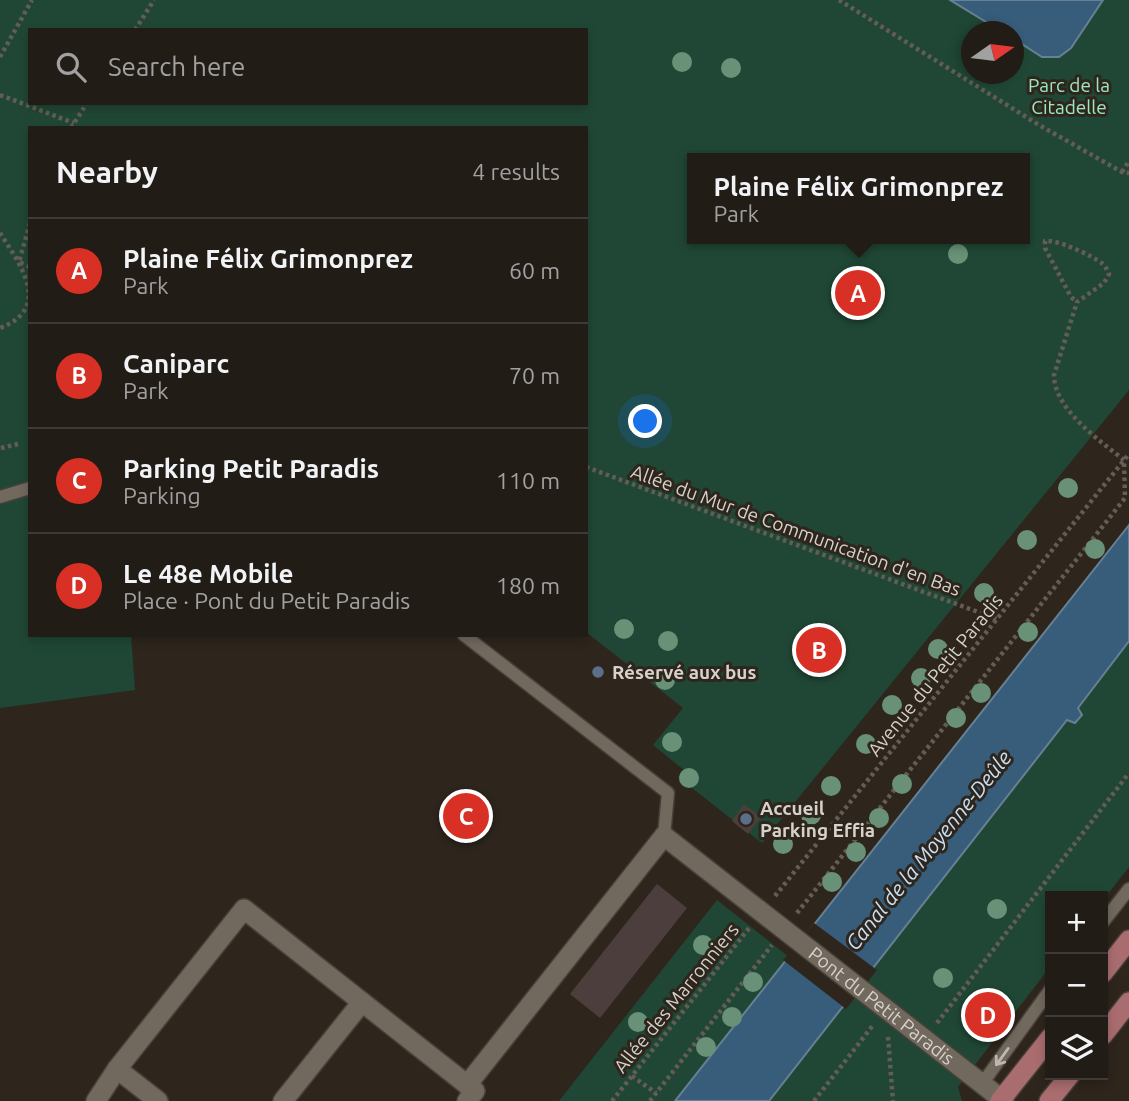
<!DOCTYPE html>
<html lang="en">
<head>
<meta charset="utf-8">
<style>
  :root { --surface:#221c16; --page:#2e2923; --text:#f1f3f6; --muted:#a2a1a1; --line:#3f3a35; --accent:#d93025 }
  body { margin:0; font-family:Ubuntu,sans-serif; background:var(--page); color:var(--text) }
  .controls { position:absolute; right:21px; bottom:21px; display:grid; overflow:hidden; border-radius:0px; box-shadow:0 4px 10px #0003 }
  .controls button { width:63px; height:63px; display:grid; place-items:center; padding:0; border:0; border-bottom:2px solid var(--line); background:var(--surface); color:var(--text); font:35px sans-serif }
  .compass { position:absolute; left:961px; top:21px; width:63px; height:63px; border-radius:50%; background:var(--surface); box-shadow:0 4px 10px #0003; rotate:76deg }
  .you { position:absolute; left:646px; top:422px; width:24px; height:24px; margin:-18px; border:5px solid #fff; border-radius:50%; background:#1a73e8; box-shadow:0 0 0 10px #1a73e833 }
  .badge { display:grid; place-items:center; width:46px; height:46px; border-radius:50%; background:var(--accent); color:#fff; font-size:23px; font-weight:700 }
  .pin { position:absolute; translate:-50% -50%; border:4px solid #fff; box-shadow:0 2px 7px #0006 }
  .popup { position:absolute; left:687px; top:153px; width:343px; height:91px; box-sizing:border-box; display:grid; place-content:center; border-radius:0px; background:var(--surface); filter:drop-shadow(0 2px 5px #0005); font-size:23px; white-space:nowrap; color:var(--muted) }
  .popup b { font-size:26px; color:var(--text) }
  .popup::after { content:''; position:absolute; left:50%; top:100%; margin-left:-14px; border:14px solid transparent; border-top-color:var(--surface) }
  .list { margin:0; padding:0; list-style:none }
  h2 { display:flex; justify-content:space-between; align-items:center; height:91px; margin:0; padding:0 28px; font-size:30px }
  h2 small { font-size:23px; font-weight:400; color:var(--muted) }
  .list li { display:grid; grid-template-columns:46px 1fr auto; gap:21px; align-items:center; box-sizing:border-box; height:105px; padding:0 28px; border-top:2px solid var(--line) }
  .list b { display:block; font-size:26px; white-space:nowrap }
  .list p { margin:0; font-size:23px; white-space:nowrap; color:var(--muted) }
  .list em { font-size:23px; font-style:normal; color:var(--muted) }
  .icon { flex:none; width:38px; height:38px; fill:none; stroke:currentColor; stroke-width:2; stroke-linecap:round; stroke-linejoin:round }
  .map { position:relative; flex:none; width:1129px; height:1101px; overflow:hidden }
  .search { position:absolute; background:var(--surface); box-shadow:0 4px 10px #0003; left:28px; top:28px; width:560px; height:77px; display:flex; align-items:center; gap:18px; box-sizing:border-box; padding:0 24px; border-radius:0px; color:var(--muted); font-size:26px }
  .panel { position:absolute; background:var(--surface); box-shadow:0 4px 10px #0003; left:28px; top:126px; width:560px; height:511px; border-radius:0px }
  .map>svg:first-child { display:block }
  .green { fill:#204735; fill-rule:evenodd }
  .water { fill:#375d7b; stroke:#678093; stroke-width:2 }
  .pier { fill:#2e261d }
  .building { fill:#4c3e3c }
  .lines { fill:none; stroke-linecap:round; stroke-linejoin:round }
  .service-casing { stroke:#48413a; stroke-width:15 }
  .pedestrian-casing { stroke:#48413a; stroke-width:22 }
  .minor-casing { stroke:#48413a; stroke-width:22 }
  .primary-casing { stroke:#48413a; stroke-width:22 }
  .path { stroke:#645d55; stroke-width:4.5; stroke-dasharray:3.5 3.5; stroke-linecap:butt }
  .service { stroke:#72695e; stroke-width:12 }
  .pedestrian { stroke:#72695e; stroke-width:19 }
  .minor { stroke:#72695e; stroke-width:19 }
  .primary { stroke:#aa6d6f; stroke-width:19 }
  .tree { fill:#699177 }
  .oneway { stroke:#bdb7b0 }
  .service-dot { fill:#5c6f8a; stroke:#2e261d; stroke-width:2.5 }
  .labels { text-anchor:middle; dominant-baseline:central; stroke-width:6; stroke-linejoin:round; paint-order:stroke }
  .park-label { font-size:19px; fill:#9ae8c0; stroke:#2e261d }
  .street-label { font-size:19px; fill:#d6d1cb; stroke:#2e261d }
  .poi-label { font-size:19px; font-weight:bold; fill:#d6d1cb; stroke:#2e261d; text-anchor:start }
  .water-label { font-size:21px; font-style:italic; fill:#c8e0f5; stroke:#2e261d }
</style>
</head>
<body>
<div class="map">
<svg width="1129" height="1101" viewBox="0 0 1129 1101">
  <rect width="100%" height="100%" fill="#2e261d"/>
  <g class="green">
    <path d="M 0,0 L 1129,0 L 1129,390 L 762,843 L 678,777 L 684,770 L 653,745 L 683,708 L 586,632 L 586,128 L 30,128 L 30,635 L 131,635 L 135,690 L 0,708 ZM 30,30 L 586,30 L 586,103 L 30,103 ZM 972,32 L 1014,32 L 1014,74 L 972,74 ZM 692,158 L 1024,158 L 1024,239 L 692,239 Z"/>
    <polygon points="1129,641 1129,867 1103,900 1103,896 1050,896 1050,967 958,1087 962,1101 769,1101 1068,720 1075,723 1082,714 1077,708"/>
    <polygon points="717,900 789,957 675,1101 559,1101"/>
  </g>
  <g class="water">
    <polygon points="950,0 1103,0 1071,48 1059,57 1042,57 1014,39 1014,32 1001,31"/>
    <polygon points="1129,525 1129,641 1078,708 1082,715 1075,723 1067,720 769,1101 675,1101"/>
  </g>
  <polygon class="pier" points="814,923 877,970 846,1009 783,960"/>
  <g class="building">
    <polygon points="744,804 761,817 748,834 732,821"/>
    <polygon points="657,884 687,908 600,1018 570,994"/>
  </g>
  <g class="lines">
    <g class="service-casing">
      <g id="service">
        <polyline points="0,497 30,488"/>
        <polyline points="464,635 668,793 664,836"/>
        <polyline points="1103,922 1129,889"/>
        <polyline points="982,1084 1050,990"/>
      </g>
    </g>
    <g class="pedestrian-casing">
      <g id="pedestrian">
        <polyline points="117,1069 158,1101"/>
        <polyline points="467,1085 664,836"/>
        <polyline points="96,1101 117,1069 244,909 475,1091 467,1101"/>
        <polyline points="283,1101 362,1002"/>
      </g>
    </g>
    <g class="minor-casing">
      <g id="minor">
        <path id="s1" d="M 664,836 L 1004,1101"/>
      </g>
    </g>
    <g class="primary-casing">
      <g id="primary">
        <polyline points="1103,973 1129,940"/>
        <polyline points="1103,1035 1129,1002"/>
        <polyline points="1000,1101 1050,1038"/>
        <polyline points="1049,1101 1070,1075"/>
      </g>
    </g>
    <g class="path">
      <polyline points="839,0 1039,125 1122,172 1129,173"/>
      <polyline points="135,30 154,0"/>
      <polyline points="0,57 32,0"/>
      <polyline points="0,95 74,123"/>
      <polyline points="71,128 87,103"/>
      <polyline points="1122,172 1129,161"/>
      <polyline points="30,223 19,262 30,267"/>
      <path d="M 0,233 C 20,264 53,308 0,328"/>
      <polyline points="1,448 18,444"/>
      <polyline points="586,467 997,619"/>
      <polyline points="775,896 1129,454"/>
      <path d="M 797,913 L 1125,498 L 1124,460 C 1099,440 1054,409 1054,375 L 1077,302 L 1104,283 L 1109,274 C 1107,270 1106,267 1103,264 C 1093,256 1057,239 1045,241 L 1045,248 L 1071,297 L 1077,302"/>
      <polyline points="937,1023 1129,773"/>
      <polyline points="888,1037 893,1101"/>
      <polyline points="632,1076 656,1093"/>
      <polyline points="612,1101 750,927"/>
      <polyline points="650,1101 772,945"/>
      <polyline points="814,1101 874,1024"/>
    </g>
    <use href="#service" class="service"/>
    <use href="#pedestrian" class="pedestrian"/>
    <use href="#minor" class="minor"/>
    <use href="#primary" class="primary"/>
  </g>
  <g class="tree">
    <circle cx="682" cy="62" r="10"/>
    <circle cx="731" cy="68" r="10"/>
    <circle cx="958" cy="254" r="10"/>
    <circle cx="1068" cy="488" r="10"/>
    <circle cx="1027" cy="540" r="10"/>
    <circle cx="1095" cy="549" r="10"/>
    <circle cx="984" cy="593" r="10"/>
    <circle cx="624" cy="629" r="10"/>
    <circle cx="1028" cy="632" r="10"/>
    <circle cx="668" cy="641" r="10"/>
    <circle cx="938" cy="649" r="10"/>
    <circle cx="921" cy="678" r="10"/>
    <circle cx="665" cy="680" r="10"/>
    <circle cx="981" cy="693" r="10"/>
    <circle cx="892" cy="705" r="10"/>
    <circle cx="956" cy="718" r="10"/>
    <circle cx="672" cy="742" r="10"/>
    <circle cx="866" cy="744" r="10"/>
    <circle cx="689" cy="778" r="10"/>
    <circle cx="902" cy="784" r="10"/>
    <circle cx="831" cy="786" r="10"/>
    <circle cx="811" cy="815" r="10"/>
    <circle cx="879" cy="818" r="10"/>
    <circle cx="783" cy="844" r="10"/>
    <circle cx="856" cy="852" r="10"/>
    <circle cx="832" cy="882" r="10"/>
    <circle cx="997" cy="909" r="10"/>
    <circle cx="703" cy="945" r="10"/>
    <circle cx="943" cy="978" r="10"/>
    <circle cx="753" cy="982" r="10"/>
    <circle cx="732" cy="1017" r="10"/>
    <circle cx="638" cy="1022" r="10"/>
    <circle cx="706" cy="1047" r="10"/>
  </g>
  <defs><path id="oneway-shaft" d="M-6 0H5M1.5-3L5.5 0L1.5 3" fill="none" stroke-width="1.6" stroke-linecap="round" stroke-linejoin="round" transform="scale(1.75)"/></defs>
  <use class="oneway" href="#oneway-shaft" transform="translate(1002 1057) rotate(126)"/>
  <g class="service-dot">
    <circle cx="598" cy="672" r="7"/>
    <circle cx="746" cy="819" r="7"/>
  </g>
  <g class="labels">
    <g class="park-label">
      <text x="1069" y="85">Parc de la<tspan x="1069" dy="22">Citadelle</tspan></text>
    </g>
    <g class="street-label">
      <text transform="translate(796 530) rotate(20)">Allée du Mur de Communication d'en Bas</text>
      <text transform="translate(935 675) rotate(-51)">Avenue du Petit Paradis</text>
      <text transform="translate(676 998) rotate(-51)">Allée des Marronniers</text>
      <text stroke="none"><textPath href="#s1" startOffset="276">Pont du Petit Paradis</textPath></text>
    </g>
    <g class="poi-label">
      <text x="612" y="672">Réservé aux bus</text>
      <text x="760" y="808">Accueil<tspan x="760" dy="22">Parking Effia</tspan></text>
    </g>
    <g class="water-label">
      <text transform="translate(928 850) rotate(-51)">Canal de la Moyenne-Deûle</text>
    </g>
  </g>
</svg>
<div class="controls">
<button>+</button>
<button>−</button>
<button><svg class="icon" aria-label="layers" viewBox="0 0 24 24"><path d="M12 4l9 5-9 5-9-5zM3 14l9 5 9-5"/></svg></button>
</div>
<svg class="compass" viewBox="-18 -18 36 36"><path d="M0-13l5 13h-10z" fill="#e53935"/><path d="M0 13l5-13h-10z" fill="#a2a1a1"/></svg>
<div class="you"></div>
<div class="pin badge" style="left:858px;top:293px">A</div>
<div class="popup"><b>Plaine Félix Grimonprez</b>Park</div>
<div class="pin badge" style="left:819px;top:650px">B</div>
<div class="pin badge" style="left:466px;top:816px">C</div>
<div class="pin badge" style="left:988px;top:1015px">D</div>
<div class="search"><svg class="icon" aria-label="search" viewBox="0 0 24 24"><circle cx="10" cy="10" r="6"/><path d="M15 15l6 6"/></svg>Search here</div>
<section class="panel">
<h2>Nearby<small>4 results</small></h2>
<ul class="list">
<li><span class="badge">A</span><div><b>Plaine Félix Grimonprez</b><p>Park</p></div><em>60 m</em></li>
<li><span class="badge">B</span><div><b>Caniparc</b><p>Park</p></div><em>70 m</em></li>
<li><span class="badge">C</span><div><b>Parking Petit Paradis</b><p>Parking</p></div><em>110 m</em></li>
<li><span class="badge">D</span><div><b>Le 48e Mobile</b><p>Place · Pont du Petit Paradis</p></div><em>180 m</em></li>
</ul>
</section>
</div>
</body>
</html>
